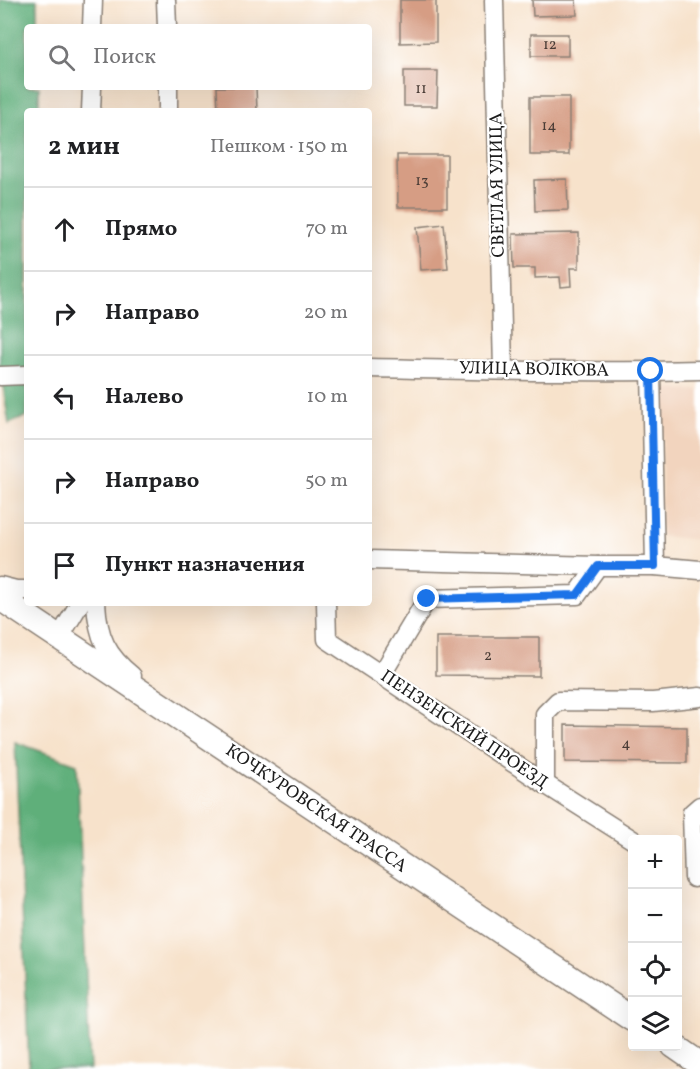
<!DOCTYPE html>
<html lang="ru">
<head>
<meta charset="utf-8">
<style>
  :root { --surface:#fff; --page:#f2f2f2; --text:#202124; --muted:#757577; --line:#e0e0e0 }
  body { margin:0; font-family:Vollkorn,serif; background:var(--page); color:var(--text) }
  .controls { position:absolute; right:18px; bottom:18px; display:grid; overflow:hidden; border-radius:6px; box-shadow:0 6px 24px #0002 }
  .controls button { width:54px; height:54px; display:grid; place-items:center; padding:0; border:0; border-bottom:2px solid var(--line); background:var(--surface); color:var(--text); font:30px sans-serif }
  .stop { position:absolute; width:18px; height:18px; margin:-14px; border:4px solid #1a73e8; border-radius:50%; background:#fff }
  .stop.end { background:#1a73e8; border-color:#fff; box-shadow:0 2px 6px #0008 }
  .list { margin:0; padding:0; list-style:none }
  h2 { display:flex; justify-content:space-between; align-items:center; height:78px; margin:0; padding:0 24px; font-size:26px }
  h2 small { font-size:20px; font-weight:400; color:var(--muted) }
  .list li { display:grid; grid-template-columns:39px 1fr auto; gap:18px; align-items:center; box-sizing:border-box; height:84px; padding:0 24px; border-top:2px solid var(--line) }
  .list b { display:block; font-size:22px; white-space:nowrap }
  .list em { font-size:20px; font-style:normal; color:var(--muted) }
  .icon { flex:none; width:33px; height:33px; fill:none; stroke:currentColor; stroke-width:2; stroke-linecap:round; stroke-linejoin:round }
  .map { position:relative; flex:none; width:700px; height:1069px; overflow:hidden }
  .search { position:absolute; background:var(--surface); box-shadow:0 6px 24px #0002; left:24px; top:24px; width:348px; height:66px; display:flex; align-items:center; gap:15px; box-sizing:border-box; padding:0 21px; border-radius:6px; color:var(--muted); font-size:22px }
  .panel { position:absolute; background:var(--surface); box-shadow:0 6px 24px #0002; left:24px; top:108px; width:348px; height:498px; border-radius:6px }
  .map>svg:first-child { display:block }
  .built { fill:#f2d4be }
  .forest { fill:#5eaf7a; stroke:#3d664b; stroke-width:1.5 }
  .building { fill:#d69d84 }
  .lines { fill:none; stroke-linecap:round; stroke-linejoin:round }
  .minor-casing { stroke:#8a7f74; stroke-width:21 }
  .major-casing { stroke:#8a7f74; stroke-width:27 }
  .minor { stroke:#fff; stroke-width:18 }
  .major { stroke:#fff; stroke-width:24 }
  .route { stroke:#1a73e8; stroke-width:8 }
  .labels { text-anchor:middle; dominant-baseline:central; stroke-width:4.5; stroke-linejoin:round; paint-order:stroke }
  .number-label { font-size:15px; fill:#4a3c36 }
  .street-label { font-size:18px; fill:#1c1c1c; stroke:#fff }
</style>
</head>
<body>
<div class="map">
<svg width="700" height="1069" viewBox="0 0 700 1069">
  <rect width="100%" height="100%" fill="#fff"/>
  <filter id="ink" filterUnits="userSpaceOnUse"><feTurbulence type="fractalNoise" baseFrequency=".0167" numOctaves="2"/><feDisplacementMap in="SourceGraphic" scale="12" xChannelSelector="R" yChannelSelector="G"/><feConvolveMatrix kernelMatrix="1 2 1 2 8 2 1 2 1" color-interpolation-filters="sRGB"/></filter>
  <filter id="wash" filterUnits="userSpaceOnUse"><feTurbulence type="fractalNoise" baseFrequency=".008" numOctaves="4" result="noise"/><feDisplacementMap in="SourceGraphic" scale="24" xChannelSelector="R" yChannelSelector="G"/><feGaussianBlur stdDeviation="1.35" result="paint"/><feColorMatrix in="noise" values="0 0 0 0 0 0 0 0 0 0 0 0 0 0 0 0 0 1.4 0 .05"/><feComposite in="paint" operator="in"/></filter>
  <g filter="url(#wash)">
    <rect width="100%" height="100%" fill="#f7e2cb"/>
    <polygon class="built" points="664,389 700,390 700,540 661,536"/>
    <g class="forest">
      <polygon points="0,0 37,0 37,27 27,27 27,87 39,87 39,111 27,111 27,416 9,424 0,368"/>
      <polygon points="15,742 77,764 90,1069 29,1069"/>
    </g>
    <g id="blocks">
      <g class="building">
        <polygon points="400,0 436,0 436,42 400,43"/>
        <polygon points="532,0 576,0 577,15 533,16"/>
        <rect x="531" y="34" width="37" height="22"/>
        <polygon points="404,71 438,71 437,106 404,106"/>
        <polygon points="217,87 256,87 257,111 218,111"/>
        <rect x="530" y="97" width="39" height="58"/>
        <polygon points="397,155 447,155 447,207 398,207"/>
        <polygon points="567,179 568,210 535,211 534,180"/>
        <polygon points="444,224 448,268 421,270 417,227"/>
        <polygon points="579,233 579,268 570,268 571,286 561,287 560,277 535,278 535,268 514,268 513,234"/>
        <polygon points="436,637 539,637 539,676 436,675"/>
        <polygon points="565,725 687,727 687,763 565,762"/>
      </g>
    </g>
  </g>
  <g filter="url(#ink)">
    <use href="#blocks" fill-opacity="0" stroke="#8a7f74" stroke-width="1.5"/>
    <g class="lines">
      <g class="minor-casing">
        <g id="minor">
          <polyline points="166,0 167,27"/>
          <polyline points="494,0 503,370"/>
          <polyline points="92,27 93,0"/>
          <polyline points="168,87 168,111"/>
          <polyline points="91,111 92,87"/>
          <path d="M 369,368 C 479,370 590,373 700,370"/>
          <polyline points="651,371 655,566"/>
          <polyline points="0,376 27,375"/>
          <polyline points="369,560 598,566 655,566 700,570"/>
          <polyline points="0,586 16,590 27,590"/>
          <path d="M 96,603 C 98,637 106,655 132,676"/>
          <polyline points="326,603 327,639 545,784 633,840"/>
          <polyline points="59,638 80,603"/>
          <polyline points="382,674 427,599 577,595 598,566"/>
          <polyline points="545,784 545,714 558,701 653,702 700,697"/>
          <polyline points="694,878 692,813 700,806"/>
        </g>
      </g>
      <g class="major-casing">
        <g id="major">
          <polyline points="0,598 632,1019"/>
          <polyline points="674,1046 700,1064"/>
        </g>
      </g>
      <use href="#minor" class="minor"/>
      <use href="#major" class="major"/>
    </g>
  </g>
  <g class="lines" filter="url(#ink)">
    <polyline class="route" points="427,599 577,595 598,566 655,566 651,371"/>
  </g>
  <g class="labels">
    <g class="number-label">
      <text x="550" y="45">12</text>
      <text x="421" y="89">11</text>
      <text x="549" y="126">14</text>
      <text x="422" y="181">13</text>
      <text x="488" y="656">2</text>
      <text x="626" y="744">4</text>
    </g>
    <g class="street-label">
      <text transform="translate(498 185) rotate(-91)">СВЕТЛАЯ УЛИЦА</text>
      <text transform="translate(534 370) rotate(1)">УЛИЦА ВОЛКОВА</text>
      <text transform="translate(464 730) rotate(34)">ПЕНЗЕНСКИЙ ПРОЕЗД</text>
      <text transform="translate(316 809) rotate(34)">КОЧКУРОВСКАЯ ТРАССА</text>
    </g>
  </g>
</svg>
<div class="controls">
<button>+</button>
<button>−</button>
<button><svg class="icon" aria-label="locate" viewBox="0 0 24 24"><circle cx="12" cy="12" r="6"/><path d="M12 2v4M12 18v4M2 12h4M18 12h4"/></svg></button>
<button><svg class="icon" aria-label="layers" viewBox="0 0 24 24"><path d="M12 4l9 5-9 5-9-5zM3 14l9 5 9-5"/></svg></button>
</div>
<div class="stop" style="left:651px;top:371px"></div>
<div class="stop end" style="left:427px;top:599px"></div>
<div class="search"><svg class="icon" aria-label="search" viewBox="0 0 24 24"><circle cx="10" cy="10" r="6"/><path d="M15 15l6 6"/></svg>Поиск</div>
<section class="panel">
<h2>2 мин<small>Пешком · 150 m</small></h2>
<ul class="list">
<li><svg class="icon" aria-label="ahead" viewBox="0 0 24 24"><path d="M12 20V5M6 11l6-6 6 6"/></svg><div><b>Прямо</b></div><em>70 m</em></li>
<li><svg class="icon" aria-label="right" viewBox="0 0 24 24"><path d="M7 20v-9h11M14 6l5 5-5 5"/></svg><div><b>Направо</b></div><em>20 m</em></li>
<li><svg class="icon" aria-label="left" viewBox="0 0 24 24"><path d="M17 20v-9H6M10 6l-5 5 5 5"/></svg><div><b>Налево</b></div><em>10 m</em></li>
<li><svg class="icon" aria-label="right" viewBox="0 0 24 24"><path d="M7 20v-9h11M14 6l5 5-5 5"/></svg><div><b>Направо</b></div><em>50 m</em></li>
<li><svg class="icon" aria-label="arrive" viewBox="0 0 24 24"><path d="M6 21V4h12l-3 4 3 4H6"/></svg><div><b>Пункт назначения</b></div></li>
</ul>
</section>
</div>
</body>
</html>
